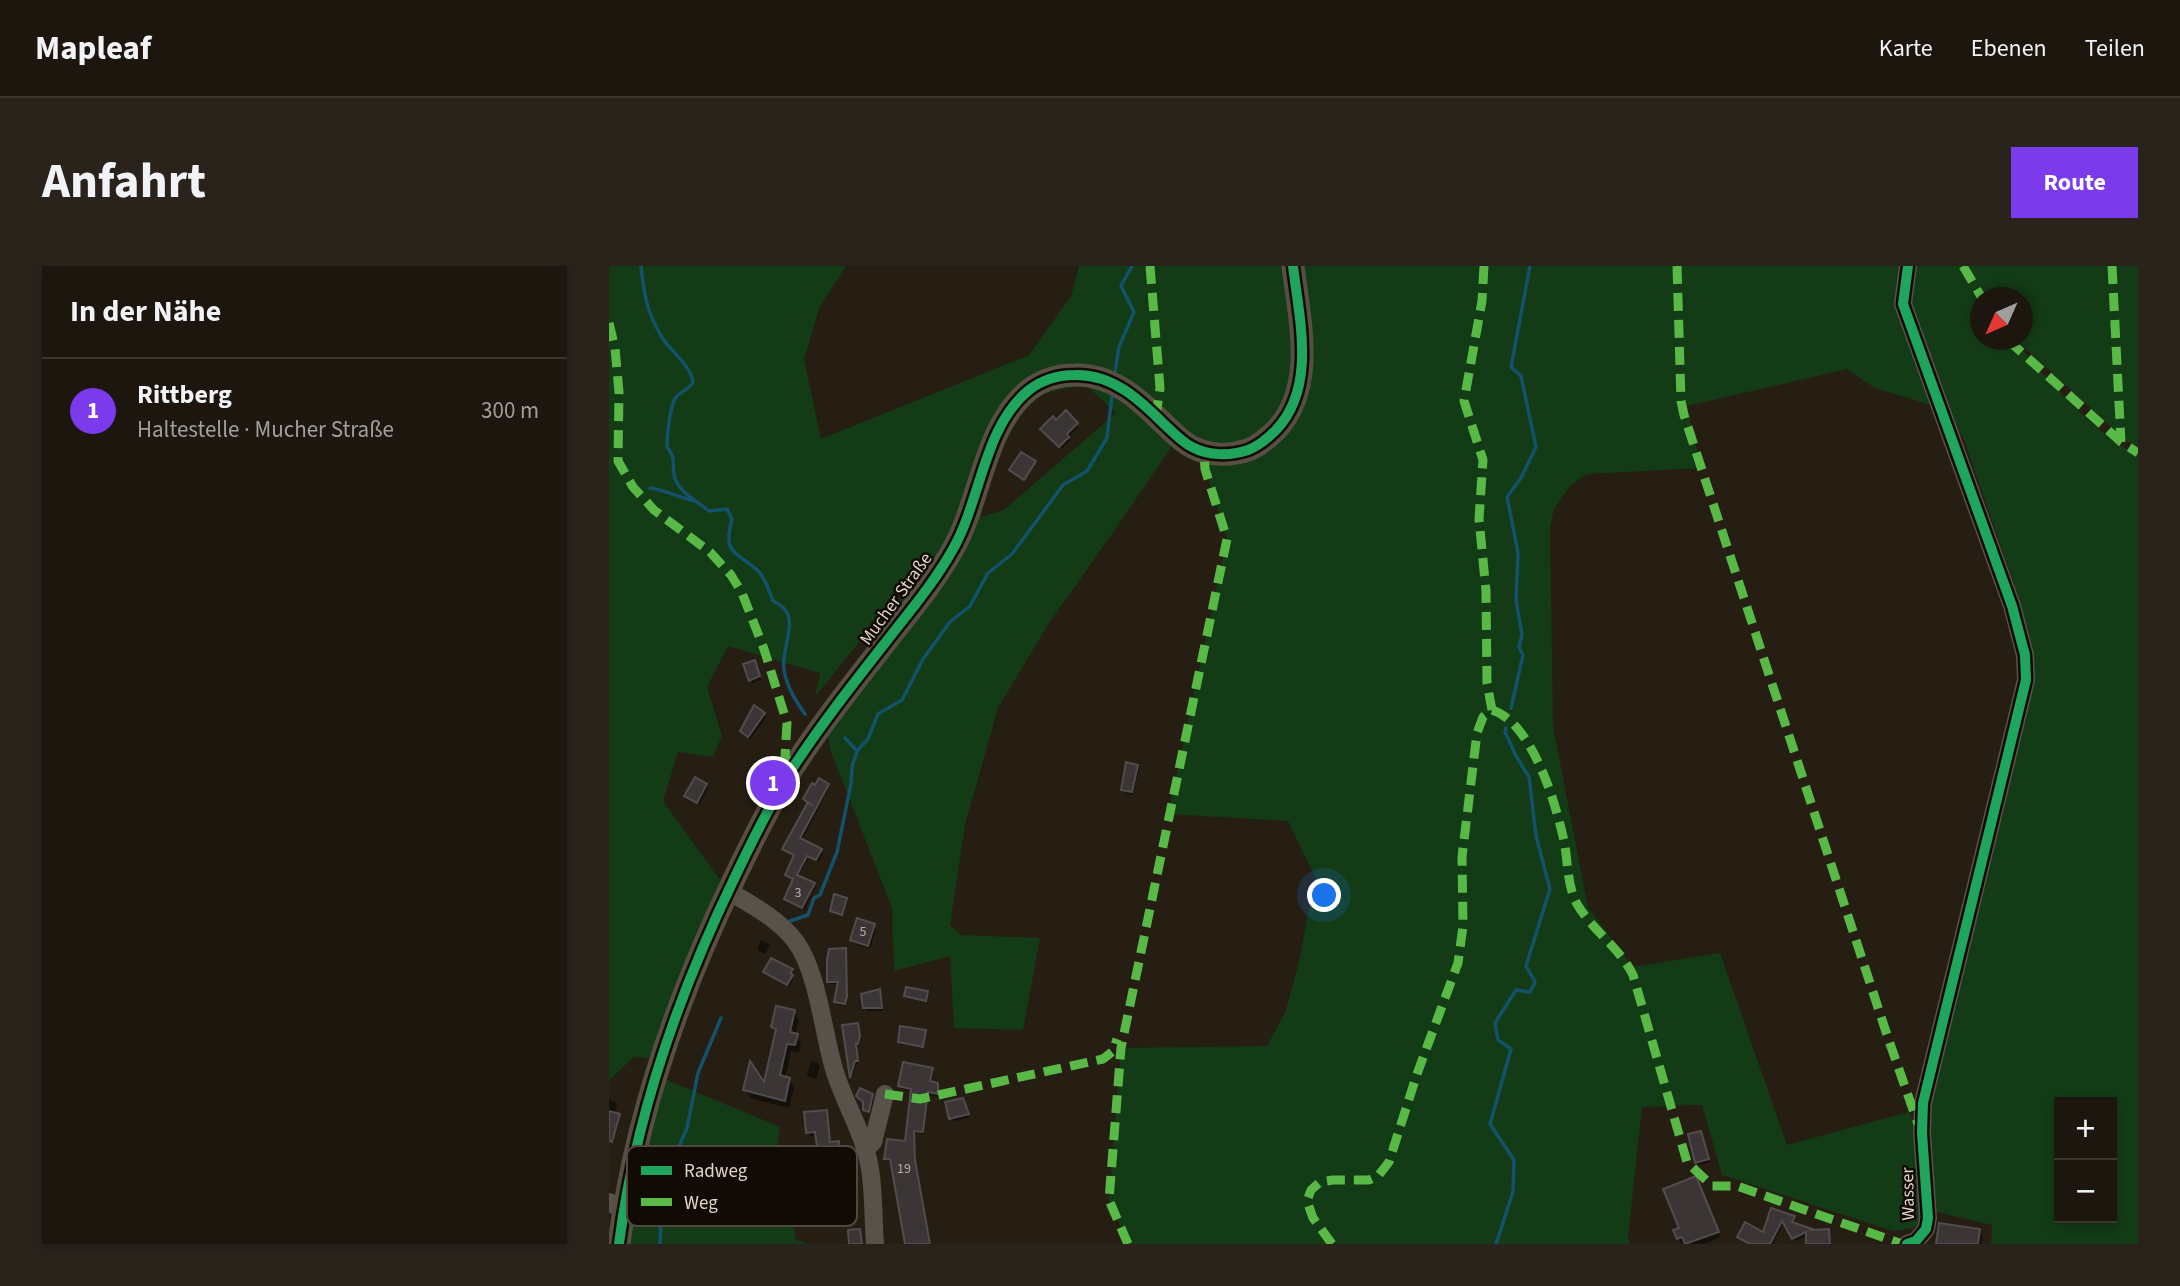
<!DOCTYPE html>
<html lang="de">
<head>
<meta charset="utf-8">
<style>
  :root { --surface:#1d160e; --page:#2a231c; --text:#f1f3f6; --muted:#a09f9e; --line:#3b352e; --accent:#7c3aed }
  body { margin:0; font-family:"Source Sans 3",sans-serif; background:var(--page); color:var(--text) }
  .controls { position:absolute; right:21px; bottom:21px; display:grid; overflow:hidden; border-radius:0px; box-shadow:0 4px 10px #0003 }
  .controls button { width:63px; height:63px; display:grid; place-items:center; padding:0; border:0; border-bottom:2px solid var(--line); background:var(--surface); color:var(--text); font:35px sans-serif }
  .compass { position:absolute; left:1361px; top:21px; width:63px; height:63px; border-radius:50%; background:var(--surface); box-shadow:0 4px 10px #0003; rotate:225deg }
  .you { position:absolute; left:716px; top:630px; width:24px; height:24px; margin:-18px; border:5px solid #fff; border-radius:50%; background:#1a73e8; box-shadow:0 0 0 10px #1a73e833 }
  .badge { display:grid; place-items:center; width:46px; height:46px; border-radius:50%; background:var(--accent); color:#fff; font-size:23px; font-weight:700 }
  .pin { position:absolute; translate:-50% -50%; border:4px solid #fff; box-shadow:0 2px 7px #0006 }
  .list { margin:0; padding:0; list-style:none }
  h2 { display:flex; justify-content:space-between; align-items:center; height:91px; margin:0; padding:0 28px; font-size:30px }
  h2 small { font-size:23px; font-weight:400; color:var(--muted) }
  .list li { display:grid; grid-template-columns:46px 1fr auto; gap:21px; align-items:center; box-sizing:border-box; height:105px; padding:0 28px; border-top:2px solid var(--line) }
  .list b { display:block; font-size:26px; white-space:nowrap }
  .list p { margin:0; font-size:23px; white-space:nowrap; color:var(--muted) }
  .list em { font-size:23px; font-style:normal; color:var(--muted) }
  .map { position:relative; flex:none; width:1529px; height:978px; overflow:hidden; border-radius:0px }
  header { display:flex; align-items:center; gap:42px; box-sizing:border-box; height:98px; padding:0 35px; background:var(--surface); border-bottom:2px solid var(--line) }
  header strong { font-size:33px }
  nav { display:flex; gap:38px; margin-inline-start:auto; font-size:24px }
  .intro { display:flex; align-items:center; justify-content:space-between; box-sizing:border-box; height:168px; padding:0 42px }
  h1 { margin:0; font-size:49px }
  .button { padding:18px 32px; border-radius:0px; background:var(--accent); color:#fff; font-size:24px; font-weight:700 }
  main { display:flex; gap:42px; padding:0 42px }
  aside { flex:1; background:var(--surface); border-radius:0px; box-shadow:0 4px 10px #0003 }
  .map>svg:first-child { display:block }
  .green { fill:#133b16; fill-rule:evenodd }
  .shadow { fill:#0007 }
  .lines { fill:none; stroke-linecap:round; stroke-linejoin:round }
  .stream { stroke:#13526b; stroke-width:3.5 }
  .building { fill:#3b3535; stroke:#514c4d; stroke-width:2 }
  .minor { stroke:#59524a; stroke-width:18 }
  .major { stroke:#574f42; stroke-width:23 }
  .quiet { stroke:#58b947; stroke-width:9; stroke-dasharray:18 9; stroke-linecap:butt }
  .cycleway-casing { stroke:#120a04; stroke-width:15 }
  .cycleway { stroke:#20a55d; stroke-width:10 }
  .labels { text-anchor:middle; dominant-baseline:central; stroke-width:5; stroke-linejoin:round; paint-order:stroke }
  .number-label { font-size:14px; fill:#b6aca3 }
  .street-label { font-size:18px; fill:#dfd4c8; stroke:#120a04 }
  .key { fill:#120a04; stroke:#50473f; stroke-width:2 }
  .key-label { font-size:19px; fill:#dfd4c8 }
</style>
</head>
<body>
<header>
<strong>Mapleaf</strong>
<nav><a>Karte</a><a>Ebenen</a><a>Teilen</a></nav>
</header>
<div class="intro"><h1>Anfahrt</h1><a class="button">Route</a></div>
<main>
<aside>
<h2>In der Nähe<small></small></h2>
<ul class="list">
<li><span class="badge">1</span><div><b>Rittberg</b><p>Haltestelle · Mucher Straße</p></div><em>300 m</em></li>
</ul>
</aside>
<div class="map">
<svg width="1529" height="978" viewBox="0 0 1529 978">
  <rect width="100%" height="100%" fill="#271e13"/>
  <g class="green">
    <path d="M 0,0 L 237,0 L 211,40 L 195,93 L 212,173 L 420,89 L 462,30 L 470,0 L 1529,0 L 1529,182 L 1519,176 L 1407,74 L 1414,74 L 1414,32 L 1372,32 L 1372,74 L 1405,74 C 1436,111 1485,168 1529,189 L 1529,978 L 1382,978 L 1383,959 L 1328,946 L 1304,962 L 1284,965 L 1113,909 L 1093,839 L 1033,841 L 1019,971 L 1021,978 L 519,978 L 500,934 L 512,782 L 658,780 L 676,747 L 690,696 L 706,611 L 679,555 L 559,548 L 618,273 L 596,203 L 595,186 L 569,171 L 505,265 L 438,360 L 389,442 L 356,559 L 341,659 L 352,669 L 431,672 L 414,764 L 345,762 L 341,690 L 285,705 L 283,642 L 221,483 L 218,461 L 307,305 L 206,431 L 211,407 L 119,380 L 98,421 L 113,470 L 104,491 L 69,486 L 54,535 L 119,625 L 46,793 L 25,791 L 0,814 ZM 1238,103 L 1266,122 L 1322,139 L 1354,171 L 1405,318 L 1424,389 L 1425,404 L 1311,868 L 1300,846 L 1178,879 L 1111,687 L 1024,701 L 979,642 L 944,460 L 941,263 L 945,243 L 962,219 L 978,208 L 1092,202 L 1078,140 ZM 476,118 L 507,147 L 395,244 L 372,251 L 379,201 L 424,130 ZM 1450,836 L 1503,836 L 1503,952 L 1450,952 Z"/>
    <polygon points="53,812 171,861 169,875 187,974 200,978 18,978"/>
  </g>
  <g class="shadow">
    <polygon points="447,156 467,158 469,161 459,171 461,175 452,183 435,166"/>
    <polygon points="147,400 152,414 143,417 141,414"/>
    <polygon points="155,448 157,452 141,473 135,469 133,465"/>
    <polygon points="528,500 530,504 524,529 516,527 514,523"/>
    <polygon points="97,519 99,522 90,539 80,534 78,530"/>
    <polygon points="219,519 220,522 193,574 214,587 209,596 200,591 189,611 206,622 195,644 177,632 185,615 178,609 186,591 175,583 200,537 196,533"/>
    <polygon points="265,660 267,663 261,683 245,677 243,674"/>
    <polygon points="152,674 161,679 156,688 148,683"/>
    <polygon points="236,684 238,687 237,740 229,739 227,736 230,718 221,718 220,716"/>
    <polygon points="182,704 184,714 180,721 158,709 156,706"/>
    <polygon points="270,725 274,745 258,745 256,741"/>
    <polygon points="185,746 190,754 186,769 192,778 190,787 182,785 176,812 180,813 185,822 180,842 141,832 136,824 156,821 168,769 164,761"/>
    <polygon points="248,759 252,774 250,781 247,781 249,798 247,798 243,812 235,761"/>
    <polygon points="316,766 315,782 292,778 290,776"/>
    <polygon points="202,795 209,797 211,801 207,813 200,811 198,808"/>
    <polygon points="323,803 325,806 322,817 330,822 330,831 320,829 315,868 306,867 307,899 322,978 299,978 283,896 279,895 277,892 298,877 304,825 293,823 291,820"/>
    <polygon points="263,830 265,833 261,848 255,844"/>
    <polygon points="0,834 6,836 8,839 5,848 11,852 8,865 1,863 0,865"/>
    <polygon points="355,837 360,852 344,855 342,852"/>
    <polygon points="217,846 222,877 229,877 231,880 233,898 219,900 237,917 240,943 219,945 211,933 215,916 208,869 201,870 199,866"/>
    <polygon points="1093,870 1101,896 1090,899 1088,896"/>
    <polygon points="1089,917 1111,971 1095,978 1078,978 1077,975 1072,977 1069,972 1072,963"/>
    <polygon points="1164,944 1184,951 1185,958 1202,964 1219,965 1222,978 1199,978 1199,969 1186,975 1175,956 1164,978 1139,978 1132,974 1130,971 1155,968"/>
    <polygon points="1370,964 1373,970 1372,978 1329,978"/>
  </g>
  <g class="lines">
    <g class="stream">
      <path d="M 32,0 C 35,29 38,47 54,73 C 63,86 83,101 84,117 C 79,123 72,126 67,131 C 61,138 58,171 58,181 C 67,193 63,194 65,208 C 67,225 88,235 100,245 L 118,243 L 123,253 C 113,290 128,285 149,305 C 157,313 160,325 164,335 C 196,349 171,379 175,404 C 178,421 186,434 196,448"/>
      <polyline points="506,106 510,81 525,46 512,20 523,0"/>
      <path d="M 41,222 C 57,224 70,232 86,235"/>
      <polyline points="902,442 914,389 910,381 913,369 907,334 909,287 898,231 912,212 927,181 912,110 902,101 921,0"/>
      <polyline points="236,472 248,485"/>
      <polyline points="181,655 199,649 205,632 211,629 228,586 242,518 243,501 248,485 259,473 269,448 293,434 314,393 341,356 361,340 379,307 403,288 454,219 478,205 498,172 503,129"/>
      <polyline points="51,978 52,954 70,933 56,913 78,862 89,807 112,752"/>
      <polyline points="887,978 904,926 905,894 881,858 902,783 889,774 886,757 907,724 921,726 926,716 917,700 941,623 927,570 920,511 907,490 896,466 897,462"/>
    </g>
  </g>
  <g class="building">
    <polygon points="457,144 469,157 458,168 460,171 450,181 431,163 444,150 447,154"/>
    <polygon points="412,186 427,195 415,214 400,204"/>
    <polygon points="146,394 151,410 140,415 134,398"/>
    <polygon points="145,439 156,447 139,471 131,465"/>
    <polygon points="517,496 529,499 523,526 512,524"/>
    <polygon points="86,511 98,518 88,537 75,530"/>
    <polygon points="210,512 220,518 191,572 213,583 207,594 198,590 188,609 206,617 193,642 175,633 184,613 176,609 185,589 173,583 199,536 204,540 194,533 203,517 206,519"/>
    <polygon points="225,628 238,632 233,649 221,645"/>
    <polygon points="248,652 266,658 259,680 241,674"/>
    <polygon points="237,682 238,730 236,738 225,736 229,716 218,716 218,694 220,683"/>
    <polygon points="162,692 184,703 181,707 184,709 178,719 154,706"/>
    <polygon points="297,721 319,725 317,735 295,730"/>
    <polygon points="271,723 273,742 254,742 252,728"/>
    <polygon points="167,740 186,744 181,766 189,768 186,779 178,778 171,809 181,812 176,835 134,824 141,795 155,816 167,763 162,761"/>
    <polygon points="249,757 251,770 249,778 247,778 249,795 246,795 241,812 233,759"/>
    <polygon points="291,760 317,764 314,781 289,776"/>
    <polygon points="294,796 324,802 321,815 329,817 329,828 319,826 314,866 305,865 306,894 321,978 296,978 281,893 275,893 278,873 296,875 302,823 289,820"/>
    <polygon points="251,822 264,828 260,846 254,844 254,836 247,830"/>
    <polygon points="354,832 360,848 340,853 336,836"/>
    <polygon points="218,844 221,876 230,875 232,895 218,897 236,912 239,940 216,942 215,938 209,933 208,922 213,916 206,866 197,867 195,846"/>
    <polygon points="0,845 11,848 3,876 0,875"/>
    <polygon points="1092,865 1100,893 1086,897 1079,868"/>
    <polygon points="1087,910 1110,966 1076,978 1073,971 1068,973 1064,964 1070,962 1054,923"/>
    <polygon points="1162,942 1186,950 1183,956 1203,963 1202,964 1220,963 1221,978 1197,978 1197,966 1183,973 1173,955 1161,978 1141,978 1128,971 1136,956 1154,966"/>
    <polygon points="1330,957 1371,963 1369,978 1327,978"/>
    <polygon points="251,963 253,978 240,978 239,964"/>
  </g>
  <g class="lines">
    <g class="minor">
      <path d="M 119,625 C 143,639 170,653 187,676 C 209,707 214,766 225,803 C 235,837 256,869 261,903 C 265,928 264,953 266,978"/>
      <polyline points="256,884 264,876 276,828"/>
      <polyline points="0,936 16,946"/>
      <polyline points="1298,978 1307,975 1317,963 1319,952 1313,867 1314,837 1417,414 1416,389 1403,340 1294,38 1299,0"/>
    </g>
    <path class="major" d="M 10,978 C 26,852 70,727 125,613 C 143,575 162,536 185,500 C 217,451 255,404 291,358 C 310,334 329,310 344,283 C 372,234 375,160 420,124 C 433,114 449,109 466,109 C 504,108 531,134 556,159 C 565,167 573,176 583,181 C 600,190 621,190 639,184 C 650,180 659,172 667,164 C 708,121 690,52 684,0"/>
    <g class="quiet">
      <polyline points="541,0 551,122 547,150"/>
      <polyline points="875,0 873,35 855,135 874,194 870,253 877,325 878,417 883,444"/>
      <polyline points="1068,0 1072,135 1075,149 1278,769 1309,858"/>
      <polyline points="1354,0 1373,32"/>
      <polyline points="1503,0 1512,176"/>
      <polyline points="0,57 6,82 10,126 9,195 24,221 45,244 101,286 122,309 133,327 155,383 178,457 176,491 185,500"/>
      <polyline points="1399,74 1512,176 1529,187"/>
      <polyline points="276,828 311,833 494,793 504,785 508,773"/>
      <polyline points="519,978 500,934 512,782 618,273 596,203 595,186"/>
      <path d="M 723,978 L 704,952 L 698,935 L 702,924 L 711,916 L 724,914 L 760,914 L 769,910 L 780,896 L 808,808 L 849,697 L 854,660 L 853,591 L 868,467 L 874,451 L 883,444 C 923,456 947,538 955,575 C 959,595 958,620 968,638 C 983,664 1011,682 1024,709 L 1078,896 L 1103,920 L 1128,920 L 1293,978"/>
    </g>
    <g class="cycleway-casing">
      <g id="cycleway">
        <path d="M 10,978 C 26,852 70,727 125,613 C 143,575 162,536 185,500 C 217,451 255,404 291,358 C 310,334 329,310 344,283 C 372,234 375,160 420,124 C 433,114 449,109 466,109 C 504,108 531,134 556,159 C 565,167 573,176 583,181 C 600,190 621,190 639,184 C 650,180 659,172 667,164 C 708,121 690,52 684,0"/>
        <polyline points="1298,978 1307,975 1317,963 1319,952 1313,867 1314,837 1417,414 1416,389 1403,340 1294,38 1299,0"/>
      </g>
    </g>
    <use href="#cycleway" class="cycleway"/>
  </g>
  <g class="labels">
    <g class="number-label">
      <text x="189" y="627">3</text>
      <text x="254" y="666">5</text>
      <text x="295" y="903">19</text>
    </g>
    <g class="street-label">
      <text transform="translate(287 333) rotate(-54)">Mucher Straße</text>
      <text transform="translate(1299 928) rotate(-91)">Wasser</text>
    </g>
  </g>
  <rect x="18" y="880" width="230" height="80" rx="10" class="key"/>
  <rect x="32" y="900" width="31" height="9" fill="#20a55d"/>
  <rect x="32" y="932" width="31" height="8" fill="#58b947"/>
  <g class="key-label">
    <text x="75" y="911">Radweg</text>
    <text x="75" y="943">Weg</text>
  </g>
</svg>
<div class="controls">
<button>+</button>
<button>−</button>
</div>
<svg class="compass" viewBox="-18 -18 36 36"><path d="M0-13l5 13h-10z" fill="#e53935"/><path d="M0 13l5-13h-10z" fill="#a09f9e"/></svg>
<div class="you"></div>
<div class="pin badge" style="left:164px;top:517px">1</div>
</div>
</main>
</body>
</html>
